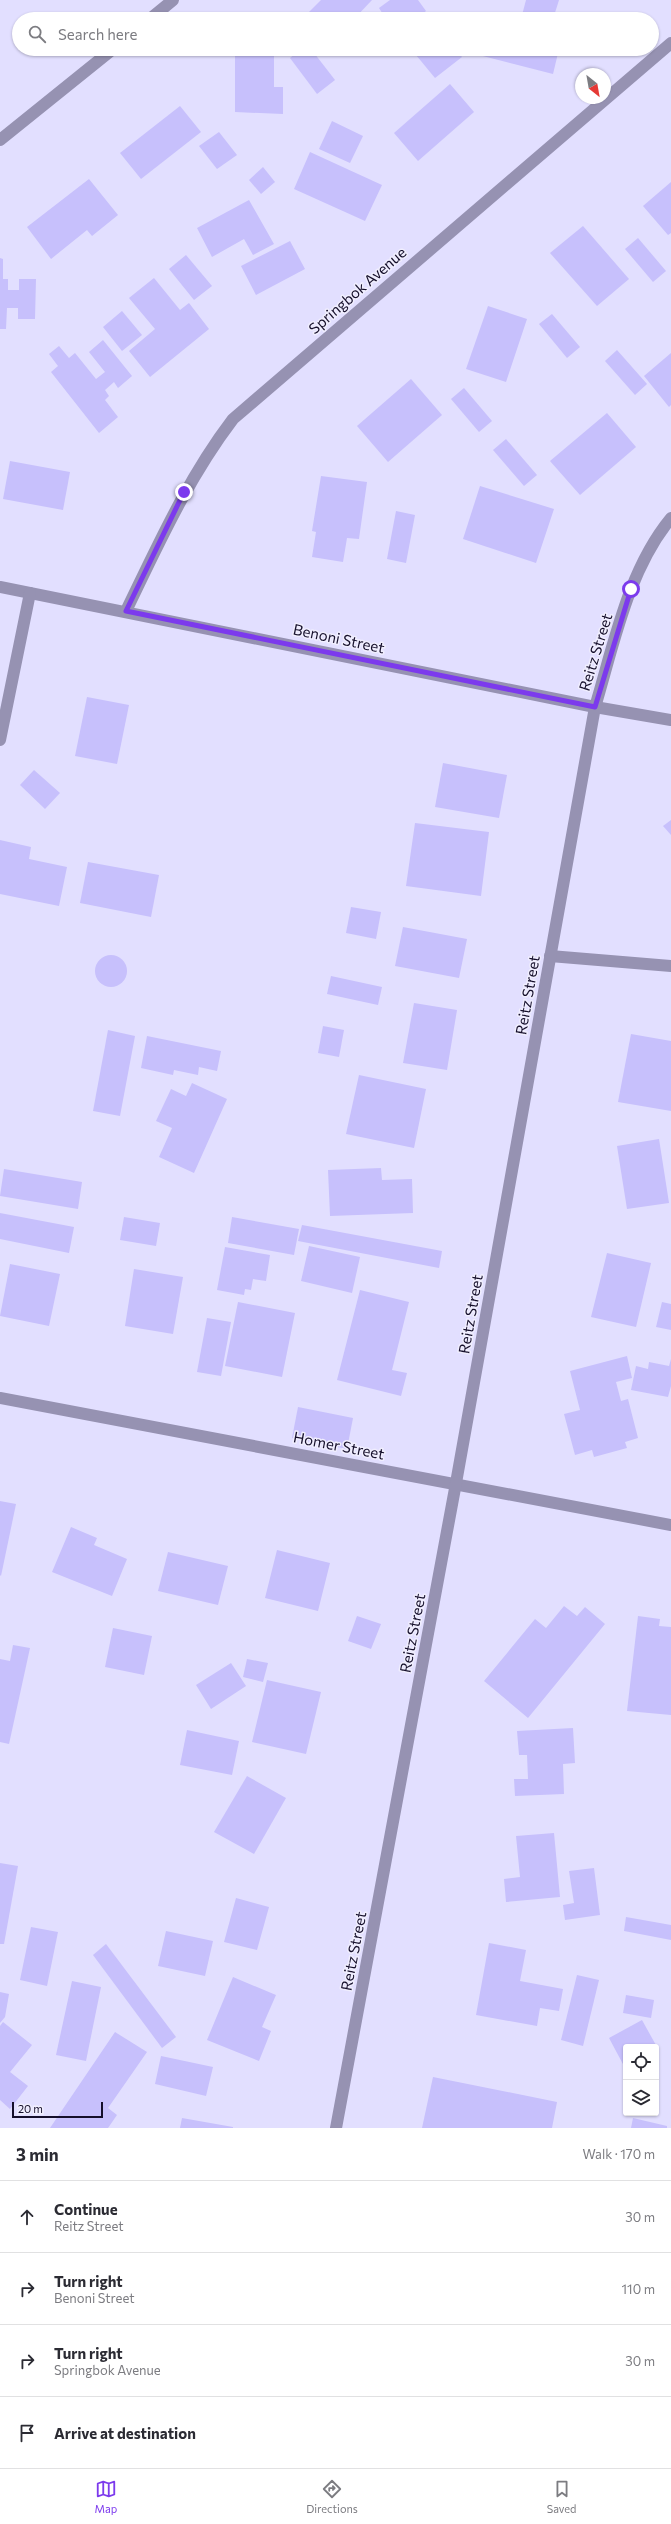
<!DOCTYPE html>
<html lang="en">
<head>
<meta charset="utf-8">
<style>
  :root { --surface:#fff; --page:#f2f2f3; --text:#2b2b33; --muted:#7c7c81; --line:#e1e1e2; --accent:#7c3aed }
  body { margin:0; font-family:Commissioner,sans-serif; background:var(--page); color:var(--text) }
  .controls { position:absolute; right:12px; bottom:12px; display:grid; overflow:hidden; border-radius:4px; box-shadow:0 1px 3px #0004 }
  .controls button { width:36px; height:36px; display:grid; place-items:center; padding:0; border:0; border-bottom:1px solid var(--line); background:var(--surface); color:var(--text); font:20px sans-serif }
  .compass { position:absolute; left:575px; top:68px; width:36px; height:36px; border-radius:50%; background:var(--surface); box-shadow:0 1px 3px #0004; rotate:149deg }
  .scale { position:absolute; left:12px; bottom:10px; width:91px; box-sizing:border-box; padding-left:4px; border:2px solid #150f2b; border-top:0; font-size:11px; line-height:14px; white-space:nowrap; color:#150f2b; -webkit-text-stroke:3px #f0eefe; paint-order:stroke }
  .stop { position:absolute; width:12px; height:12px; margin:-9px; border:3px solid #7c3aed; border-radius:50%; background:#fff }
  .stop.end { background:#7c3aed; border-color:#fff; box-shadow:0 1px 4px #0008 }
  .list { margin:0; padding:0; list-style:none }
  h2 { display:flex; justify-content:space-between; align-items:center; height:52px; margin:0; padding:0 16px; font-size:17px }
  h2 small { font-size:13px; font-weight:400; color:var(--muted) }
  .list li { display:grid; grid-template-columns:26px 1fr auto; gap:12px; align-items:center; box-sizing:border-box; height:72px; padding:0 16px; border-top:1px solid var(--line) }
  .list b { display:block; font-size:15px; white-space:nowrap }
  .list p { margin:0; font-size:13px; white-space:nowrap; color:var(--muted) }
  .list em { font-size:13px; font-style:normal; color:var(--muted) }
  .icon { flex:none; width:22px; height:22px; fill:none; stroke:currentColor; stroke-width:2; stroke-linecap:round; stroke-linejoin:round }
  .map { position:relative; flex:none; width:671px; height:2128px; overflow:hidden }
  .search { position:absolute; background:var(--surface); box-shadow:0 1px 3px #0004; left:12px; right:12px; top:12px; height:44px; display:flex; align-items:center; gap:10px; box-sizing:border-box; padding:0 14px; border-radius:22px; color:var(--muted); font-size:15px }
  .sheet { height:340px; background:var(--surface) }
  nav { display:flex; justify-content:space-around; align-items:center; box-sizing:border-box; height:56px; border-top:1px solid var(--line); background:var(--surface); font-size:11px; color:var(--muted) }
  nav a { display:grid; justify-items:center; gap:2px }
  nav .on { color:var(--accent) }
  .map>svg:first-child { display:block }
  .building { fill:#c7c0fc }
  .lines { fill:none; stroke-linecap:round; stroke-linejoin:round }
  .minor { stroke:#9692b2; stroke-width:12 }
  .route { stroke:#7c3aed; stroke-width:5 }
  .labels { text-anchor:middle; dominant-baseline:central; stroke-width:3; stroke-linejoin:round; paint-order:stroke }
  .street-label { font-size:15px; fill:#150f2b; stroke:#f0eefe }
</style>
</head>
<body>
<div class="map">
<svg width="671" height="2128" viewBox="0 0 671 2128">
  <rect width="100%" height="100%" fill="#e2dfff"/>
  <g class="building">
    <polygon points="321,0 372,0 354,19 308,19 305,16"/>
    <polygon points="390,0 418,0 426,11 415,19 386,19 379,8"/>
    <polygon points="526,0 559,0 553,19 521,19"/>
    <polygon points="235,49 274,49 274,87 283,87 283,114 235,112"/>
    <polygon points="301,49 311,49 335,80 317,94 290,58"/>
    <polygon points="423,49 455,49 462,57 435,78 416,55"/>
    <polygon points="476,49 559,49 553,74 475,54"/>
    <polygon points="450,84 474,112 418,161 394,133"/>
    <polygon points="180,106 201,132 141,179 120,153"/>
    <polygon points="332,121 363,136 350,163 319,149"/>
    <polygon points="219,132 237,155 217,169 199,146"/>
    <polygon points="310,152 382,185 365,221 294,189"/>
    <polygon points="263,167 275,182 261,194 249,180"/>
    <polygon points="89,179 118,215 92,236 87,230 51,259 27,227"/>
    <polygon points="671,182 671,233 668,235 643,206"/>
    <polygon points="249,200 274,244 253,255 244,239 212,257 197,228"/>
    <polygon points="583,226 629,279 597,306 550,253"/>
    <polygon points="638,238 666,271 653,282 625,249"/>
    <polygon points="290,241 305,269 256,295 241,266"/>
    <polygon points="186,255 212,286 194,300 169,269"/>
    <polygon points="0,258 3,259 3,279 8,279 8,290 19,290 19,279 36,279 35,319 18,319 18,308 7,308 6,329 0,329"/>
    <polygon points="154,278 180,310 189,303 209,329 150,377 129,351 155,329 129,298"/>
    <polygon points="488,306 527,319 506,382 466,369"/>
    <polygon points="122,311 142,335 122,351 103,327"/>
    <polygon points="552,314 580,347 567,358 539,324"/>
    <polygon points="103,340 132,376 118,388 114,382 105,390 109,396 105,400 118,417 99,433 51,372 58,366 49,354 59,346 69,358 75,353 96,379 105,372 89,352"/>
    <polygon points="617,350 647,384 635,395 605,361"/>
    <polygon points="671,353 671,405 669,407 644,376"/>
    <polygon points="411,379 442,415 388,462 357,426"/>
    <polygon points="464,388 492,421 479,432 451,399"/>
    <polygon points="607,413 636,447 580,495 550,461"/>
    <polygon points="506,439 537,475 524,486 493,450"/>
    <polygon points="10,461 70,472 63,510 3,499"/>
    <polygon points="321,476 367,482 359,539 347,538 343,562 312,557 316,532 312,531"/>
    <polygon points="480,486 554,509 536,563 463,539"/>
    <polygon points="396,511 415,515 406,563 387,559"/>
    <polygon points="87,697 129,705 117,764 75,756"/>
    <polygon points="443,763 507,775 499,818 435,807"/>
    <polygon points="34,770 60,793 45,809 20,785"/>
    <polygon points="671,820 671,835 663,826"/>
    <polygon points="415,823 489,832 481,896 406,886"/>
    <polygon points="0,840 31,847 29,859 67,867 59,906 0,894"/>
    <polygon points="88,862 159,875 151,917 80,903"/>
    <polygon points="351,907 381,912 376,939 346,933"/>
    <polygon points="403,927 467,939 459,978 395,966"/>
    <circle cx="111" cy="971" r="16"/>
    <polygon points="331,976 382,987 378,1005 327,994"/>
    <polygon points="414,1003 457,1010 447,1070 403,1063"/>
    <polygon points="323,1026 344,1030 339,1057 318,1053"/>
    <polygon points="108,1030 135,1036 120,1116 93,1111"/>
    <polygon points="631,1034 671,1041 671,1111 618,1102"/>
    <polygon points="147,1036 221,1051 217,1071 199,1067 198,1075 174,1070 173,1075 141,1068"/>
    <polygon points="359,1075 426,1089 414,1148 346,1134"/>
    <polygon points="192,1083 227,1099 194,1173 159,1157 172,1128 156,1121 171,1089 186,1096"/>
    <polygon points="659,1139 669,1203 627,1209 617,1146"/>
    <polygon points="381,1168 382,1180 412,1179 413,1213 330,1216 328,1170"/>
    <polygon points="4,1169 82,1182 78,1209 0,1196"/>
    <polygon points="0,1213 74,1227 69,1253 0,1239"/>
    <polygon points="124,1217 160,1223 156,1246 120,1240"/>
    <polygon points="232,1217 299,1229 294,1255 228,1243"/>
    <polygon points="302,1225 442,1251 439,1268 298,1241"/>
    <polygon points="309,1246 360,1257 352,1293 301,1281"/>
    <polygon points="225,1247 270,1255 266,1281 253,1279 251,1290 245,1289 244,1295 217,1290"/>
    <polygon points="607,1253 651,1263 636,1327 591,1317"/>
    <polygon points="10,1264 60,1274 49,1326 0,1316"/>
    <polygon points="134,1269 183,1277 173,1334 125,1326"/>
    <polygon points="360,1290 409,1302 392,1370 407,1373 401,1396 337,1380"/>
    <polygon points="238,1302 295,1313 282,1377 225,1366"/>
    <polygon points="662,1302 671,1304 671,1330 656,1327"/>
    <polygon points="207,1318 231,1322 221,1376 197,1372"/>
    <polygon points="627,1356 632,1378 616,1382 621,1401 628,1399 638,1438 625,1442 627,1448 594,1457 592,1450 575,1455 564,1414 580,1410 570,1371"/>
    <polygon points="671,1359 671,1386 668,1397 631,1390 636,1366 648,1369 649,1362 669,1366"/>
    <polygon points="298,1407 353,1418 347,1449 292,1438"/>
    <polygon points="0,1501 16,1504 1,1576 0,1575"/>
    <polygon points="71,1527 97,1538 94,1545 127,1559 112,1596 52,1572"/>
    <polygon points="277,1550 330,1563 318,1611 265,1598"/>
    <polygon points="168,1552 228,1566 218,1605 158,1591"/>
    <polygon points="564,1606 577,1616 585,1607 605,1624 528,1718 484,1681 535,1619 546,1628"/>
    <polygon points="357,1616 381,1624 371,1649 348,1641"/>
    <polygon points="638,1616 660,1619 659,1626 671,1627 671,1715 627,1711"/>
    <polygon points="113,1628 152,1636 144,1675 105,1667"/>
    <polygon points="13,1645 30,1648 9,1744 0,1742 0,1659 10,1661"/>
    <polygon points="247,1659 268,1663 263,1682 243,1677"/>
    <polygon points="231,1663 246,1686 211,1709 196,1685"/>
    <polygon points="267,1680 321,1692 306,1754 252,1742"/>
    <polygon points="573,1728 575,1763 563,1764 564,1794 515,1796 514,1779 528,1779 527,1755 519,1755 517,1731"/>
    <polygon points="187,1730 239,1741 232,1775 180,1765"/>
    <polygon points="247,1776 286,1798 254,1854 214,1832"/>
    <polygon points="554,1833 560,1897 506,1902 504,1879 520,1877 516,1836"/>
    <polygon points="0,1863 18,1866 4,1944 0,1944"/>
    <polygon points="594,1868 600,1915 565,1920 563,1905 574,1903 569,1871"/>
    <polygon points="236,1898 269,1907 257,1950 224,1942"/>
    <polygon points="626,1917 671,1925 671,1940 624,1931"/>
    <polygon points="31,1927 58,1932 47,1986 20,1980"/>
    <polygon points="166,1931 213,1941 205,1976 158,1966"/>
    <polygon points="489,1943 526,1950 520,1981 563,1989 559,2011 540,2008 537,2026 476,2015"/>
    <polygon points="106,1944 176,2037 162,2048 93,1955"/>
    <polygon points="577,1975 599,1980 583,2046 561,2040"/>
    <polygon points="233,1977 276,1995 262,2027 271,2031 259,2061 207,2040"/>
    <polygon points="72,1981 101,1987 86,2061 56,2055"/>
    <polygon points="0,1992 9,1994 5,2017 0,2023"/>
    <polygon points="626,1995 654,2000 651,2018 623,2013"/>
    <polygon points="642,2020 657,2047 626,2047 626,2065 624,2066 609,2038"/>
    <polygon points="3,2022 32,2045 10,2072 28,2086 10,2109 0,2100 0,2026"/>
    <polygon points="115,2032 147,2052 108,2108 117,2115 108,2128 50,2128"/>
    <polygon points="161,2056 213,2067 206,2096 155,2084"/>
    <polygon points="433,2077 557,2102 552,2128 422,2128"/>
    <polygon points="182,2118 233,2127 233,2128 180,2128"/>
    <polygon points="633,2118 667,2126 667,2128 631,2128"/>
  </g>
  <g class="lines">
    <g class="minor">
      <polyline points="150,19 173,0"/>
      <polyline points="0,140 113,49"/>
      <polyline points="0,587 595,707 671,720"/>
      <path d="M 126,611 C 158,545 188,478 233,419 L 671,43"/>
      <polyline points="0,740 30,593"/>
      <polyline points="550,956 671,966"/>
      <polyline points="0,1398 671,1525"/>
      <path d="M 336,2128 L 456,1483 L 595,707 C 614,644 628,570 671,518"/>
    </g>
  </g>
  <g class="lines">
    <polyline class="route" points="184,492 126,611 595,707 631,589"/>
  </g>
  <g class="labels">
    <g class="street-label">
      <text transform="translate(357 290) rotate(-41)">Springbok Avenue</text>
      <text transform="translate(339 638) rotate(12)">Benoni Street</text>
      <text transform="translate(595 652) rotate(-73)">Reitz Street</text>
      <text transform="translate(527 995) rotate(-80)">Reitz Street</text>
      <text transform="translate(470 1314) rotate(-80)">Reitz Street</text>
      <text transform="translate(339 1445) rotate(11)">Homer Street</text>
      <text transform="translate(412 1633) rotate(-79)">Reitz Street</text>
      <text transform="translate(353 1951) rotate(-79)">Reitz Street</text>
    </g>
  </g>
</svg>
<div class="controls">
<button><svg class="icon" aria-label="locate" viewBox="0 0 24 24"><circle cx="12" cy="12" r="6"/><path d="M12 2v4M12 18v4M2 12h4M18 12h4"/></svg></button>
<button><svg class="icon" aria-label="layers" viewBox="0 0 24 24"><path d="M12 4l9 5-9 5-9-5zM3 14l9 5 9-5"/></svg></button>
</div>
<svg class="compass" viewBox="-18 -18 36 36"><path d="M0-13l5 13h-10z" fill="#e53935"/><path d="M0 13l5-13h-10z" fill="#7c7c81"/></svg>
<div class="scale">20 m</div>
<div class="stop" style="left:631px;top:589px"></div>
<div class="stop end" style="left:184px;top:492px"></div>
<div class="search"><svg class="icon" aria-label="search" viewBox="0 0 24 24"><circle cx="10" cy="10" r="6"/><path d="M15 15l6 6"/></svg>Search here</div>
</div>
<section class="sheet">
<h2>3 min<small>Walk · 170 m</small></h2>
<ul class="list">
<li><svg class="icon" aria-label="ahead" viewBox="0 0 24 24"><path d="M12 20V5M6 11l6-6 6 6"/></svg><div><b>Continue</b><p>Reitz Street</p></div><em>30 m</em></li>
<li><svg class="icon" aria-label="right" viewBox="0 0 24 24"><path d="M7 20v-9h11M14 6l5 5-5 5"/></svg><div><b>Turn right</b><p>Benoni Street</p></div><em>110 m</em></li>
<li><svg class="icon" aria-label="right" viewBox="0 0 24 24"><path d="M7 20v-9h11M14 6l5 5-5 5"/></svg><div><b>Turn right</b><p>Springbok Avenue</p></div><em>30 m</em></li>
<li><svg class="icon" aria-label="arrive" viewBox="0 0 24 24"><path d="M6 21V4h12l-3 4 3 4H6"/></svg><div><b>Arrive at destination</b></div></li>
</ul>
</section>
<nav>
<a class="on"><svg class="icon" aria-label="map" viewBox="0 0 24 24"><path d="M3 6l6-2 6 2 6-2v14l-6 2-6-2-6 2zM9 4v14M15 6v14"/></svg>Map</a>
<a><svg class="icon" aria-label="directions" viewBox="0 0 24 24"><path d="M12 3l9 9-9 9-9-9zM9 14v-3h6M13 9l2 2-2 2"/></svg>Directions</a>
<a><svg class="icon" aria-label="saved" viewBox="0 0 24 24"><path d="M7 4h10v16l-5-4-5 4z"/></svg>Saved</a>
</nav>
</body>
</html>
